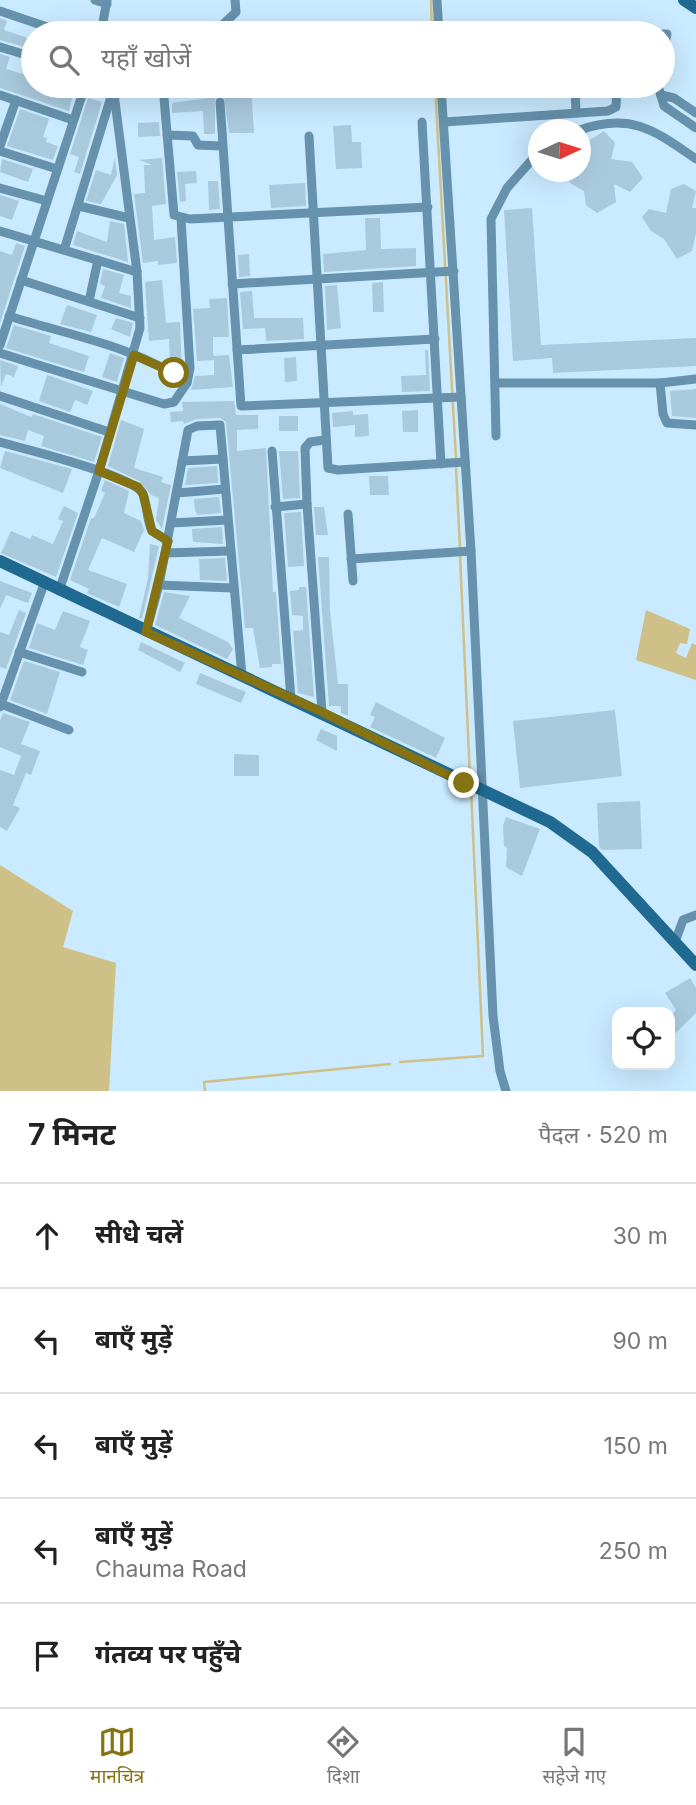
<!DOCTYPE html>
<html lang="hi">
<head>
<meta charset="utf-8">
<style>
  :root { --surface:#fff; --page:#f2f2f2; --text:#222; --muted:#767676; --line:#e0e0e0; --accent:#857213 }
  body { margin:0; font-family:Inter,"Noto Sans Devanagari",sans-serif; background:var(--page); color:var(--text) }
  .controls { position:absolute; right:21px; bottom:21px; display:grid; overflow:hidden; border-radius:14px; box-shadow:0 7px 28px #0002 }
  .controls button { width:63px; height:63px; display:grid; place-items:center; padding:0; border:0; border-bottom:2px solid var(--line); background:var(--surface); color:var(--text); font:35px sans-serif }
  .compass { position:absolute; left:528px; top:119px; width:63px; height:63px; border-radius:50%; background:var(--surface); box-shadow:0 7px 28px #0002; rotate:86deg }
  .stop { position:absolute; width:21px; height:21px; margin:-16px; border:5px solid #857213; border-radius:50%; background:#fff }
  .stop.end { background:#857213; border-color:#fff; box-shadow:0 2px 7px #0008 }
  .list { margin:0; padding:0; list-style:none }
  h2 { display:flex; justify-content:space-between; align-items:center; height:91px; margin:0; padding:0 28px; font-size:30px }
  h2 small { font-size:23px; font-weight:400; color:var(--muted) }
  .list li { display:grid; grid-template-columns:46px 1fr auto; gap:21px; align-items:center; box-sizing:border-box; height:105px; padding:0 28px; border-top:2px solid var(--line) }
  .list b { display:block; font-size:26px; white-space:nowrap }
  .list p { margin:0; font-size:23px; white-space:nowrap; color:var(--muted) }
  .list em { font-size:23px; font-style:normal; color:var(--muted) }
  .icon { flex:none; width:38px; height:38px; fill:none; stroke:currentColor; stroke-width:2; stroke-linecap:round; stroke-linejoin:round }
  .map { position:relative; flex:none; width:696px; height:1091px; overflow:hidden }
  .search { position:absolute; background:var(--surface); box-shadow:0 7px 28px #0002; left:21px; right:21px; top:21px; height:77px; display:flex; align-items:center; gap:18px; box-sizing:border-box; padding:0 24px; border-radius:38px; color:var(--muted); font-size:26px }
  .sheet { height:616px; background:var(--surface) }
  nav { display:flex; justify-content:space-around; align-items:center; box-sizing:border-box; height:98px; border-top:2px solid var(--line); background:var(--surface); font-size:19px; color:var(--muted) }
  nav a { display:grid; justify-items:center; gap:4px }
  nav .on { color:var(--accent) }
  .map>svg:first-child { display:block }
  .water { fill:#cec086 }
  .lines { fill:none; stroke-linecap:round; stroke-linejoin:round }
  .stream { stroke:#cec086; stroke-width:2.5 }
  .building { fill:#a9c9dd }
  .street { stroke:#6792ad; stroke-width:9 }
  .secondary { stroke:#206990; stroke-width:12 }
  .route { stroke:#857213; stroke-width:9 }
</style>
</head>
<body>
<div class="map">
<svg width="696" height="1091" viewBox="0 0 696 1091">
  <rect width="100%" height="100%" fill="#caeaff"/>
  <g class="water">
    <polygon points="646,610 690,629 687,644 680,643 676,653 686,658 692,643 696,645 696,680 636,660"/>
    <polygon points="0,865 73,911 63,947 116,963 109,1091 0,1091"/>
  </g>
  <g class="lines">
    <g class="stream">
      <polyline points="431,0 432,33"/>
      <polyline points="435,86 456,459"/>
      <polyline points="456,468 460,548"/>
      <polyline points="460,556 470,778"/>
      <polyline points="400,1062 483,1056 471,789"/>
      <polyline points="205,1091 204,1082 390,1064"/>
    </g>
  </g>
  <g class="building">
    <polygon points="0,18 7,21 4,30 28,38 25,47 0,40"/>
    <polygon points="0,54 10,57 6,69 33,77 33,86 75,86 69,111 0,88"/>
    <polygon points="230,86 251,86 254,133 229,133 224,96 230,96"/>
    <polygon points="215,97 215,134 204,134 203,111 172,113 172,103"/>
    <polygon points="88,98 102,102 80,174 74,172 79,157 70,154"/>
    <polygon points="20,109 49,119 43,137 47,138 46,142 58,146 53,160 7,146"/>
    <polygon points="159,122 160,136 138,137 138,123"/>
    <polygon points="351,125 352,142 361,142 362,168 336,169 333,126"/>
    <polygon points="604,131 615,143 611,159 632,162 643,178 630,192 614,184 616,202 597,213 586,205 584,191 570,183 563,172 580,172 580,158 590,140"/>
    <polygon points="115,157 117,175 101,204 86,201 96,170 111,175"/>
    <polygon points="162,158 166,204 152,206 154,240 175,237 177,263 158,265 158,261 143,263 134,194 145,193 144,165 152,165 139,160"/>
    <polygon points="2,159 33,169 28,182 0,172"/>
    <polygon points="196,171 197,183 185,184 186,201 180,202 177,172"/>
    <polygon points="208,181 218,181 220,209 209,210"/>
    <polygon points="305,183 306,206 271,208 269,185"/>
    <polygon points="684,184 696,191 692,208 696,208 696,233 692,251 677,259 664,239 651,231 642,217 649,209 666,213 671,189"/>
    <polygon points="0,195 19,201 12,220 0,216"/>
    <polygon points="532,208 541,345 696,338 696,366 553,373 552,358 513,361 504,210"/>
    <polygon points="365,218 380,218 381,249 416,248 416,266 324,272 323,254 366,250"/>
    <polygon points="110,221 124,224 128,262 73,245 77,231 107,242"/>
    <polygon points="16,243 25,246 0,323 0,251 12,255"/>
    <polygon points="249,254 250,276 239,277 238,255"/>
    <polygon points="103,269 124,275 119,293 131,296 131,308 101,298 105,286 100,284"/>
    <polygon points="162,280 166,323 180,322 182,370 170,364 169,339 149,341 145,282"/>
    <polygon points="383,282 384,312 373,312 372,283"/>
    <polygon points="337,285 341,328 327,330 325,286"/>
    <polygon points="252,291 254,318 303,318 304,339 266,341 265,328 243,329 240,292"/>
    <polygon points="227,298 229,337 213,337 213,352 214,356 229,355 233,387 191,390 195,376 214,375 214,357 214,360 197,361 193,309 210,308 209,299"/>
    <polygon points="67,305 97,315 91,332 60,324"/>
    <polygon points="116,318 133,323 130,337 111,329"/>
    <polygon points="14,325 51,336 49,343 89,356 84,372 6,348"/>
    <polygon points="425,350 428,350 430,391 402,392 401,376 426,375"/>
    <polygon points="110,353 124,358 117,382 102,377"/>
    <polygon points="296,357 297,381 285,382 284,358"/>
    <polygon points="0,360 18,366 14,377 6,374 1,387"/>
    <polygon points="47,375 93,391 87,405 75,400 70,412 39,401"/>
    <polygon points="696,389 696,418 672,416 670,391"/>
    <polygon points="234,401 236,415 258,415 258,429 237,430 237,451 266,448 273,592 276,592 281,664 272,664 272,667 260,668 253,628 245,628 226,422 220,418 196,419 184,424 183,421 171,422 170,412 183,411 182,402"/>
    <polygon points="0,404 31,417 33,414 102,437 94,462 41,446 44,436 28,430 25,441 0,435"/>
    <polygon points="418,410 418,432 403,432 402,411"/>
    <polygon points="353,411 353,415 368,414 369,436 355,437 355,425 333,427 332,413"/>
    <rect x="279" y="416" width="19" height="15"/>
    <polygon points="121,420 144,429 134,468 163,477 161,482 171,485 162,529 156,520 159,498 151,495 139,481 108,466"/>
    <polygon points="5,451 72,469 63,493 0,468"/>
    <polygon points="279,451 298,451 300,498 283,499"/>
    <polygon points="217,466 218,483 185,485 188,468"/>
    <polygon points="369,476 388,476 389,495 370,495"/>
    <polygon points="105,480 129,491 124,513 141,521 144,530 134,552 102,538 88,570 127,584 119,607 87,593 89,589 70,580 91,518 94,518 105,493 101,491"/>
    <polygon points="219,497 221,513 198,515 195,511 194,499"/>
    <polygon points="64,506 78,513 56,577 1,553 11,531 30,539 32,535 53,544 63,521 58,519"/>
    <polygon points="314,507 324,507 328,535 316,535"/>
    <polygon points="301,512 304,566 288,567 284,513"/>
    <polygon points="222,527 223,544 193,542 192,529"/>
    <polygon points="150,544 159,546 142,619 139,618 148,578"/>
    <polygon points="318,557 329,557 330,611 338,684 348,684 348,716 341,713 341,706 329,706"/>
    <polygon points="225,558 227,581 200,580 199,559"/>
    <polygon points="0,581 32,593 28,603 6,595 0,609"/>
    <polygon points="299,587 306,587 314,697 298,693 293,631 303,630 303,616 292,615 290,591 299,590"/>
    <polygon points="164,592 190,596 179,618 228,642 233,649 227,659 155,625"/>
    <polygon points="19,610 26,613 6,669 0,667 0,632 9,635"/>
    <polygon points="63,611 90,621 80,647 88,650 83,665 29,648 37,623 55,630"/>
    <polygon points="141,642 185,663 180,672 138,650"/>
    <polygon points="24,661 60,672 47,714 10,700"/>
    <polygon points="200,673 246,692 241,703 196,684"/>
    <polygon points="376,702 445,738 436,758 370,727 375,717 370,715"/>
    <polygon points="615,710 622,776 520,788 513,721"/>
    <polygon points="3,713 30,722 21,744 40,751 31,775 26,773 13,805 20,808 7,831 0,827 0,770 14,775 21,756 0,747 0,721"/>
    <polygon points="321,729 337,736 337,751 316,740"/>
    <polygon points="234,754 259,755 259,776 234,776"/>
    <polygon points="640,801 642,849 602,850 599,847 597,803"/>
    <polygon points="506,817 540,829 522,876 506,867 507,848 504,846 503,826"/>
    <polygon points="690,978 696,988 696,1013 676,1033 670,1027 670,1017 676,1010 665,993"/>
  </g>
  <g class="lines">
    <g class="street">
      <polyline points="95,0 107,4"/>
      <polyline points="437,0 439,33"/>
      <polyline points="0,11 65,33"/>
      <polyline points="101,33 107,0"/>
      <polyline points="214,33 236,12 235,0"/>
      <polyline points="663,34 667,34 663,55"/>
      <polyline points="0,47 33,57"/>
      <polyline points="163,86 174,215 190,219 428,207"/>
      <polyline points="441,86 471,551 493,1016 500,1071 506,1091"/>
      <polyline points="575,86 576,113"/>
      <polyline points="658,86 664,106 696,128"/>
      <polyline points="0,95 73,120"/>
      <polyline points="661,95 674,98 696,113"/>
      <polyline points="220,102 241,406 461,397"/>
      <polyline points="422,122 441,464"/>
      <polyline points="444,122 608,111 616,107 617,86"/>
      <path d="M 580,130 C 632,112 655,131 696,159"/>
      <polyline points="167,135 193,136 198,145 222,146"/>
      <polyline points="309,136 328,468 338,470 465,462"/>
      <polyline points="0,146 16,100"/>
      <polyline points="0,151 57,169"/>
      <polyline points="0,188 47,201"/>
      <polyline points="79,206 129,218"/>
      <polyline points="0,231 137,272"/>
      <polyline points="64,250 110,100 113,95 143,86"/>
      <polyline points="21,280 140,318"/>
      <polyline points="232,284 454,271"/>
      <polyline points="89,301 98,260"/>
      <path d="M 9,316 C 68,335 136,346 187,383"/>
      <polyline points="0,345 85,86"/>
      <polyline points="237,350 435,339"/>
      <polyline points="0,353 164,404 174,402 187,383 190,368 181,218"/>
      <polyline points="496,383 660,383 696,379"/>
      <polyline points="660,383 663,414 667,423 696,425"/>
      <polyline points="0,396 109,432"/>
      <polyline points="496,436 491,219 507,188 538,153"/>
      <path d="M 0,442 C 24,449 134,475 143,494 C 148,506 146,520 152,531 L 168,541"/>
      <polyline points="272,451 291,699"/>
      <polyline points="182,461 223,459"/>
      <polyline points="177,493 225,489"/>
      <polyline points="307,504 305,448 310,442 325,440"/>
      <polyline points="275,507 307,504 322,712"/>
      <polyline points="348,514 353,581"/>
      <polyline points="171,523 227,520"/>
      <polyline points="166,553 229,551"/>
      <polyline points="351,559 471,551"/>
      <polyline points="159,585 232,588"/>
      <polyline points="59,591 99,471 140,328 137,272 113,86"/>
      <polyline points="146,632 159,585 188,430 197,426 220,425 242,676"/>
      <polyline points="19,652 82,672"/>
      <polyline points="1,704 69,730"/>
      <polyline points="0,707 44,584"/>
      <polyline points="675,942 683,920 696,915"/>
    </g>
    <g class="secondary">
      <polyline points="684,0 696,8"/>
      <polyline points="0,561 550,822 592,852 696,965"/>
    </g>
  </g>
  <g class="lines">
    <polyline class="route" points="174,373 134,355 99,471 138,487 143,494 152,531 168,541 146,632 322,712 464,783"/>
  </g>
</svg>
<div class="controls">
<button><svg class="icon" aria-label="locate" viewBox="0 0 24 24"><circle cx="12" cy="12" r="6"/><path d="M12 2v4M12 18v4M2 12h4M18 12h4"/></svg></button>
</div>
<svg class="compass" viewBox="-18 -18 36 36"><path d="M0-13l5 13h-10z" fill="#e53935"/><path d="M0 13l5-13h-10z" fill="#767676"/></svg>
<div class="stop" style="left:174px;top:373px"></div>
<div class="stop end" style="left:464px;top:783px"></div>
<div class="search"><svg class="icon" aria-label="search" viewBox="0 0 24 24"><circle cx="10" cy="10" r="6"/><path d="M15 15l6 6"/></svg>यहाँ खोजें</div>
</div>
<section class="sheet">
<h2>7 मिनट<small>पैदल · 520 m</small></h2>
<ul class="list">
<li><svg class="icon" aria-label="ahead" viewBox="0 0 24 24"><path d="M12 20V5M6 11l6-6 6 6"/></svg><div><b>सीधे चलें</b></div><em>30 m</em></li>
<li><svg class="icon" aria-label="left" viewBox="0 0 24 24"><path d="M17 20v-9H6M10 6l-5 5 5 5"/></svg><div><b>बाएँ मुड़ें</b></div><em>90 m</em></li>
<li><svg class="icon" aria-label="left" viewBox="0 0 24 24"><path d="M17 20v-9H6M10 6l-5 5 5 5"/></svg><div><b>बाएँ मुड़ें</b></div><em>150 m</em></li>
<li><svg class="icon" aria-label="left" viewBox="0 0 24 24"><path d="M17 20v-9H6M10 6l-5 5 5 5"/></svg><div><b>बाएँ मुड़ें</b><p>Chauma Road</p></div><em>250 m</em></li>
<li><svg class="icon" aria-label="arrive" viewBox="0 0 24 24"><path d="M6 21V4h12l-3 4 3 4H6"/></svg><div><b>गंतव्य पर पहुँचे</b></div></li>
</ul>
</section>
<nav>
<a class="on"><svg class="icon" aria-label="map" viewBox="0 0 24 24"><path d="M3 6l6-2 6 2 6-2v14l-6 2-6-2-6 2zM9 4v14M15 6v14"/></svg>मानचित्र</a>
<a><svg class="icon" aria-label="directions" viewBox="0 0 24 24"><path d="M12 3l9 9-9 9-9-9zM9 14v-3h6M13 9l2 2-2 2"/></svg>दिशा</a>
<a><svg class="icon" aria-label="saved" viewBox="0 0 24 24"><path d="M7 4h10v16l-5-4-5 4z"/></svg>सहेजे गए</a>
</nav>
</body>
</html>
